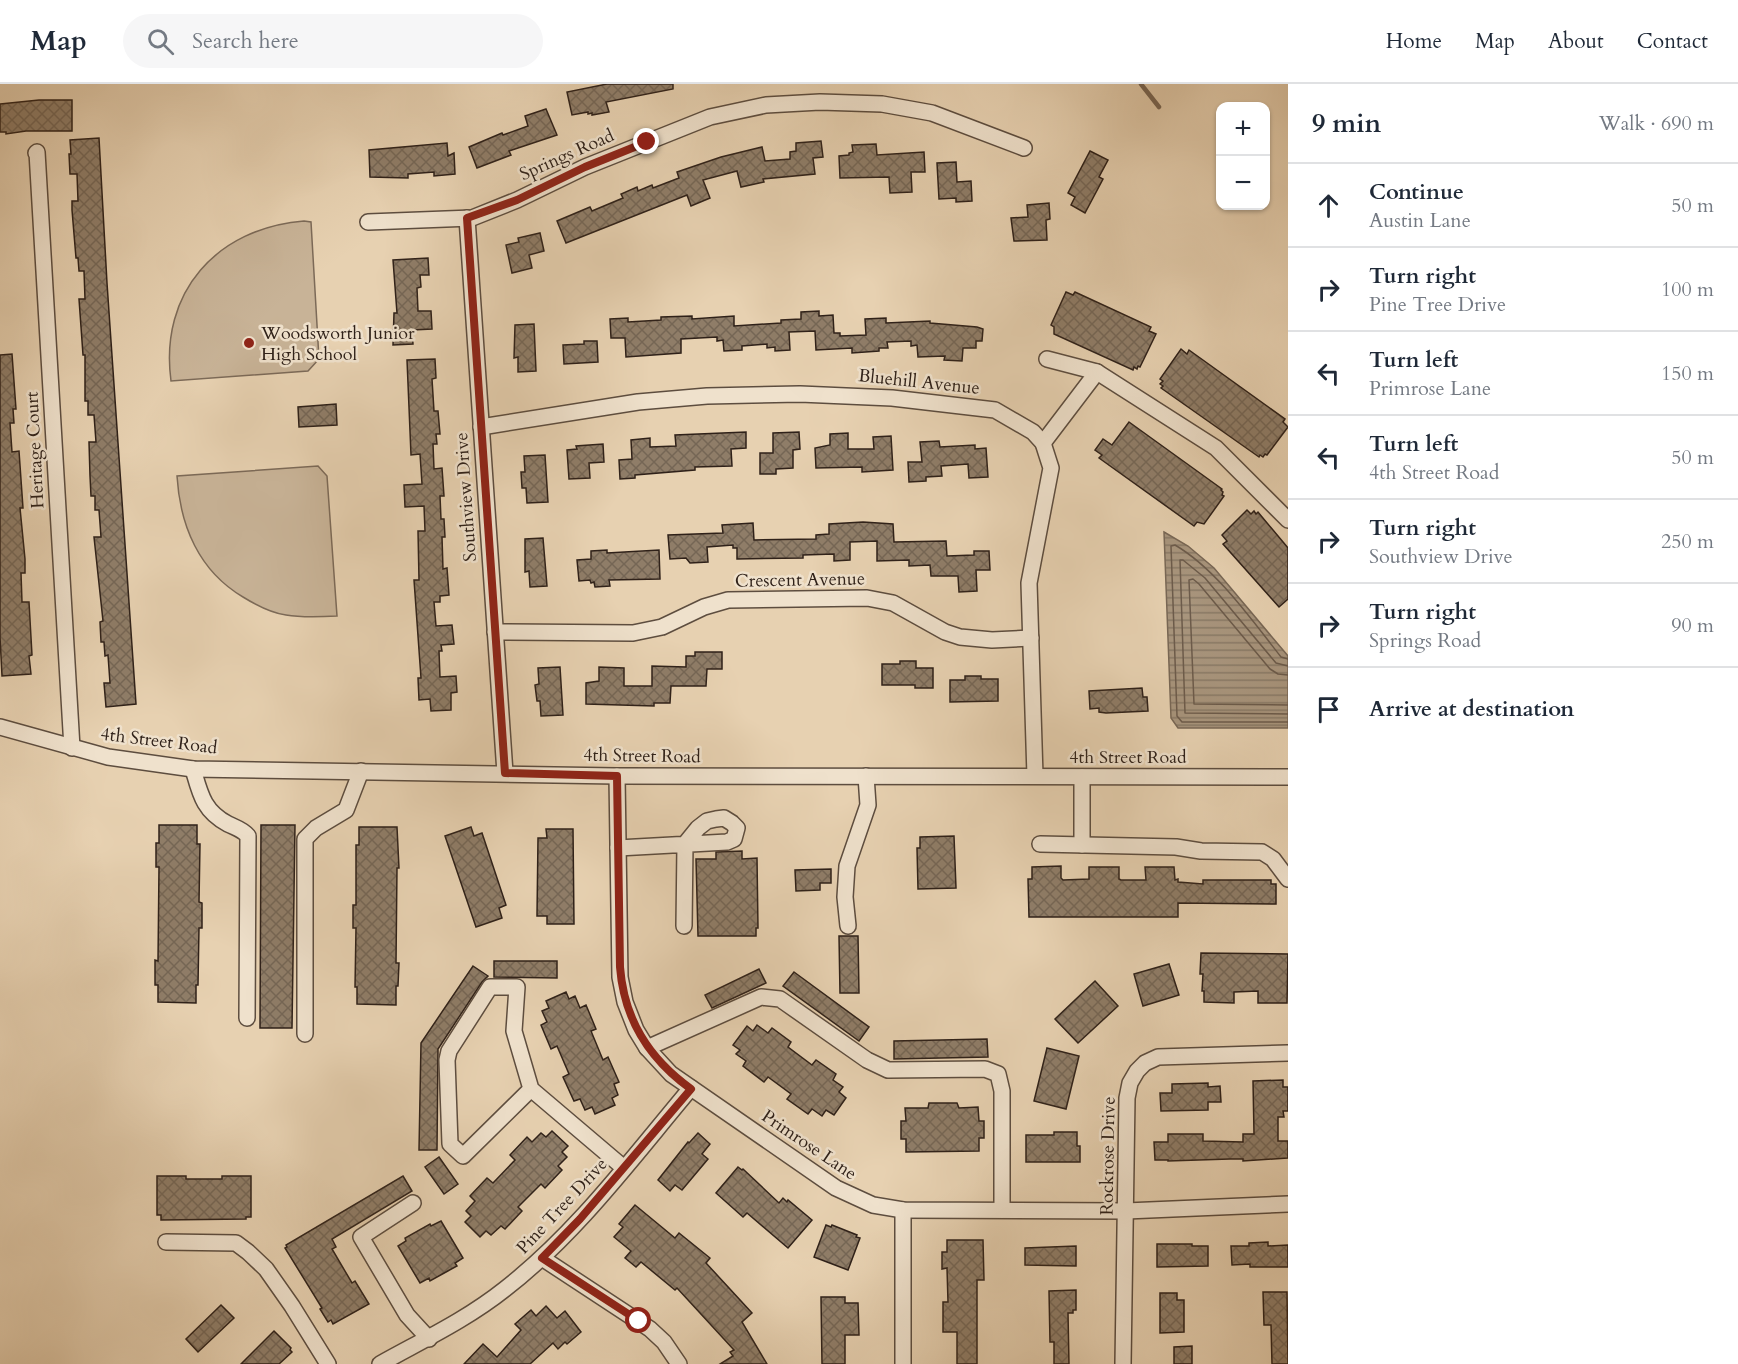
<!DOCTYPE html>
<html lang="en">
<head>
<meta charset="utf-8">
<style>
  :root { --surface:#fff; --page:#f6f6f7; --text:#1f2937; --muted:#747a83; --line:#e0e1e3 }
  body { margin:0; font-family:Cardo,serif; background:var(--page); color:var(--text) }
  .controls { position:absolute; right:18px; top:18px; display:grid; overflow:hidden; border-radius:12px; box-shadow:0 2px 4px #0004 }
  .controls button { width:54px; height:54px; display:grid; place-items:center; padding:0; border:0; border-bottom:2px solid var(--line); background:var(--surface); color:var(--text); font:30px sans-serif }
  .stop { position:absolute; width:18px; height:18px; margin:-14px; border:4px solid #8f2418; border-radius:50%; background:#fff }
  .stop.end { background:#8f2418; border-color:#fff; box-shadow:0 2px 6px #0008 }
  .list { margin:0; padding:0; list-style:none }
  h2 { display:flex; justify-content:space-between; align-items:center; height:78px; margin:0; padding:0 24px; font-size:26px }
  h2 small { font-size:20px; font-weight:400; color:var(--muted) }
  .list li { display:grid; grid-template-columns:39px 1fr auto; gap:18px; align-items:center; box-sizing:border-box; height:84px; padding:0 24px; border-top:2px solid var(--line) }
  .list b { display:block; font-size:22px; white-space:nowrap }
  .list p { margin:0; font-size:20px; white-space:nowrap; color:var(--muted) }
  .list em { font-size:20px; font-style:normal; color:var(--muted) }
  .icon { flex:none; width:33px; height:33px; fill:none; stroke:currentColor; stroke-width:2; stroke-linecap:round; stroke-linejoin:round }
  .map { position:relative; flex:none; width:1288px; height:1280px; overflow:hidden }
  header { display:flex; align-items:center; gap:36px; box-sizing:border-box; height:84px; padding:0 30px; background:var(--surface); border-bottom:2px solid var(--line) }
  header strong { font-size:28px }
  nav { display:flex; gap:33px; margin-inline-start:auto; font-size:21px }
  .search { width:420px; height:54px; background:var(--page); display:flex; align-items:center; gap:15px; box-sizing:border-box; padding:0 21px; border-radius:33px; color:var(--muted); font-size:22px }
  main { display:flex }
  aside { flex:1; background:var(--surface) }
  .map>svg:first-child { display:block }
  .garden { fill:#c8b397; stroke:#7c6a58; stroke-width:1.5 }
  .water { fill:url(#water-rules); stroke:#786755; stroke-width:1.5 }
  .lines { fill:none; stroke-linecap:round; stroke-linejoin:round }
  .shore { stroke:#6c5b4b; stroke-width:1.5 }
  .stream { stroke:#786755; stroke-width:4.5 }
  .building { fill:url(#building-cross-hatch); stroke:#2f2119; stroke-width:1.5 }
  .minor-casing { stroke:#5d4d3f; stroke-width:18 }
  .minor { stroke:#efe1cc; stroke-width:15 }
  .route { stroke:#8f2418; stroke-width:8 }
  .poi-dot { fill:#8f2418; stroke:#efe1cc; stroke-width:2 }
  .labels { text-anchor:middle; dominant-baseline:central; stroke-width:5; stroke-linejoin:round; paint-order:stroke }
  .street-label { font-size:18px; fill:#2f2119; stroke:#efe1cc }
  .poi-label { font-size:18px; fill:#2f2119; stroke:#efe1cc; text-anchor:start }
</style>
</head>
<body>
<header>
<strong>Map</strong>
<div class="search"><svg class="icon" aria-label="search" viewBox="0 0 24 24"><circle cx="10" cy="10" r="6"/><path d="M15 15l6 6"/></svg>Search here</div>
<nav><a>Home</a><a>Map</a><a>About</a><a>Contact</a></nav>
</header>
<main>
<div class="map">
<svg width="1288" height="1280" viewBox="0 0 1288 1280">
  <defs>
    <pattern id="water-rules" width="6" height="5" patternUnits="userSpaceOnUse" patternTransform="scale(1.5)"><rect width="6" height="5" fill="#a8957d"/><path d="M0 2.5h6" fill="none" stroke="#897966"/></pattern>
    <pattern id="building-cross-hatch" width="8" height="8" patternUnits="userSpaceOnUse" patternTransform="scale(1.5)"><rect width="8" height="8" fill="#8f7d68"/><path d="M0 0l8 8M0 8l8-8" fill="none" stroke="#756655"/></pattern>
  </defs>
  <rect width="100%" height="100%" fill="#e7d1b1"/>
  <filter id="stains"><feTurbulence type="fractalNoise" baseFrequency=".00333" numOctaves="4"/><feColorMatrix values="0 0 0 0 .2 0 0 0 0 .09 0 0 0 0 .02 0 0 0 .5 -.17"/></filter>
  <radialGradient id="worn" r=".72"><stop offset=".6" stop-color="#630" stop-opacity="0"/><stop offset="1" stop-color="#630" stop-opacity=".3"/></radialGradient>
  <g class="garden">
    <path d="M 304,137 L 311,138 L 319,275 L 308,287 L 171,297 C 159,208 217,144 304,137 Z"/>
    <path d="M 318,382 L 327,392 L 337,532 C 320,533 303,534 286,531 C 271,529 256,521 243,513 C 199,487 180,442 177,392 Z"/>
  </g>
  <polygon class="water" points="1164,448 1188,462 1214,484 1288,572 1288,644 1178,644 1171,634"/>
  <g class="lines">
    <g class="shore">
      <path d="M 1288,575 L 1281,573 C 1251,535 1216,485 1175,461 L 1171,462 L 1177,632 L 1182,638 L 1288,638"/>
      <polyline points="1288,582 1276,579 1205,494 1183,476 1180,476 1185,629 1288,630"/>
      <polyline points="1288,591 1278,590 1270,585 1199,500 1193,495 1189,496 1194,620 1288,621"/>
    </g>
    <polyline class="stream" points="1141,0 1159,23"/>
  </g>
  <g class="building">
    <polygon points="607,0 673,0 673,5 606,18 609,28 592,31 592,29 588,30 588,28 572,31 567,8"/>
    <polygon points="39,16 72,16 72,47 26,47 6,50 6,48 0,48 0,20"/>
    <polygon points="546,25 557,51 509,67 511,71 477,84 469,63 502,49 503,51 528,42 525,32"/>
    <polygon points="99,54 107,199 136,620 106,623 104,599 110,599 108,571 105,572 104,558 101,558 100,538 103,537 94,453 101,453 99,426 95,426 95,412 91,412 90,392 89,358 96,358 94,331 88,331 88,317 85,317 85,271 83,271 79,215 85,215 84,187 79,187 78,174 76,174 72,126 72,117 78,117 77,90 70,90 69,70 71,70 70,56"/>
    <polygon points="821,57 823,73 813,74 815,90 763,95 764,98 741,103 737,87 703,96 710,114 691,122 687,111 566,159 557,137 590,123 592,127 623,114 621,110 637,103 638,107 652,101 653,104 679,94 677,88 721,73 762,63 765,77 790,75 790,68 796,67 796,59"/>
    <polygon points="447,59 448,72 454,69 455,90 434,92 434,88 408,90 408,94 370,93 369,66"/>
    <polygon points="876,60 877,71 924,68 925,88 911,88 912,108 890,109 889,93 840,94 839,72 849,71 849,69 853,68 852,61"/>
    <polygon points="1090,67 1108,76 1099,93 1103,95 1085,129 1071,121 1075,113 1068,109"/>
    <polygon points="956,78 957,98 971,97 972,117 956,118 956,114 939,115 937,79"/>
    <polygon points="1049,119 1050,135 1046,136 1047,156 1014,157 1011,134 1028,133 1027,121"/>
    <polygon points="540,149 544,167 529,171 532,184 512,189 506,161 519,158 518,154"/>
    <polygon points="428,174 429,191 420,191 421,203 417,204 418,227 431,227 432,245 412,246 413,260 393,261 394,229 397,229 393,176"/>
    <polygon points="1066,208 1073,211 1075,208 1151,243 1149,247 1156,250 1140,283 1138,282 1137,285 1134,283 1133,286 1054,250 1054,243 1051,241"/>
    <polygon points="819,227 819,232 833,231 834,249 840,249 840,252 866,251 865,235 886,234 886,239 930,237 930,239 977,243 983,245 982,257 976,257 976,264 963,264 962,277 944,276 945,272 918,273 917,261 911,262 911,257 887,258 888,264 879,264 879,267 852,269 852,264 816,266 815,247 789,248 790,266 775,267 775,263 767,264 767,260 742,262 742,266 724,267 723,256 717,257 717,253 681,255 681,269 626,273 625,254 611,254 610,235 628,234 628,238 661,236 661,233 692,232 692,235 734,232 734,242 781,239 781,236 801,235 801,228"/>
    <polygon points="534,240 536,287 518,288 518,273 514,274 515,241"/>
    <polygon points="584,257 597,257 598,278 564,280 563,261 584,260"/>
    <polygon points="1181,265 1187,270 1189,266 1285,335 1283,338 1288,343 1267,371 1265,370 1263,373 1260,371 1259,373 1161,304 1163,302 1160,300 1163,297 1160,295"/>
    <polygon points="12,270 16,325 13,325 14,339 10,339 12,368 19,367 23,424 20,424 25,475 25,489 21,489 22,518 29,518 32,571 29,572 31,590 2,592 0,553 0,271"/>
    <polygon points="435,275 436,294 432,295 434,327 438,327 440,350 436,350 437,360 433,360 434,385 442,384 444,412 440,412 441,435 444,435 445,453 442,453 443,485 447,484 449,511 440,512 440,518 434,518 436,542 452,541 454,560 441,561 442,567 439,567 440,593 456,592 457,608 451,609 451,626 431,627 430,615 419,616 418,594 421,594 414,496 419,496 418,447 425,447 424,422 405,423 404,401 422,400 420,370 411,371 407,276"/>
    <polygon points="336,320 337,341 299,343 298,323"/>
    <polygon points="1129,338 1222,405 1221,406 1223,408 1222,411 1224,412 1204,440 1197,438 1194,442 1099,374 1102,371 1095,366 1103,355 1112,361"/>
    <polygon points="746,348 746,364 731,365 732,382 695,383 695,386 635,391 635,394 620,395 619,376 632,375 631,356 650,354 650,363 676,362 675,351"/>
    <polygon points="799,348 800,365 793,366 793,384 776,385 776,390 760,390 760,369 773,369 773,349"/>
    <polygon points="848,349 848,365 874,365 873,353 891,352 893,386 862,388 862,383 816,384 815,364 830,361 830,350"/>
    <polygon points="939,357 940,363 975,361 975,365 986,364 988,393 969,394 968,380 941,382 942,392 926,393 926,397 909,398 908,378 922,378 920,358"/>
    <polygon points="603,360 604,378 589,379 590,394 569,395 567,366 577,365 576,362"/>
    <polygon points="545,371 548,418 527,419 526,404 522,404 521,388 525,388 524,372"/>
    <polygon points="1247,426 1251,430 1254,427 1256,430 1258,428 1288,464 1288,515 1279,523 1223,460 1227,457 1222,451"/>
    <polygon points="863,438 893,440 894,458 946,457 947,472 974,471 974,467 989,467 990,486 976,486 977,507 959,508 958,492 931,492 930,481 909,482 909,476 877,477 877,457 850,458 850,476 834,477 834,470 803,471 803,474 737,475 737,464 733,464 733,461 707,463 708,478 690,479 686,474 670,475 668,451 723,449 722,441 753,439 754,456 816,455 816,451 829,450 829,440"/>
    <polygon points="543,454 547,502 530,503 529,487 525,488 525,455"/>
    <polygon points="607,466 607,469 659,466 660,495 609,496 610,502 595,503 594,498 591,499 590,496 579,497 577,476 591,475 591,467"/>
    <polygon points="695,568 722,568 722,585 707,585 706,602 671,602 670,619 654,619 654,622 586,620 586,599 599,597 599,583 624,584 624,602 652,602 652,582 686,583 686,572 695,572"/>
    <polygon points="900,577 916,577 916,584 933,584 933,604 915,604 915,601 882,601 882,580 900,580"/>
    <polygon points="560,583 563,631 541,632 540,617 537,617 535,601 539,600 538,584"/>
    <polygon points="965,592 981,592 981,595 998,595 998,617 950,618 950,596 965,596"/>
    <polygon points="1142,604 1143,613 1147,613 1148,627 1106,629 1099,628 1099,624 1090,625 1089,607"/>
    <polygon points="159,741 197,741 197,760 200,760 199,818 202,819 202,844 199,844 198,901 196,901 196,919 158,918 158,901 155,901 155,876 158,877 159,783 156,783 156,759 159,759"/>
    <polygon points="261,741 295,741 292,944 260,944"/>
    <polygon points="359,743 397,743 399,784 397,784 396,879 399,879 398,902 396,902 396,921 357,920 357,903 355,903 356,844 353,844 353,821 356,821 356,761 359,761"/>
    <polygon points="471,743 474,752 482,749 506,821 499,824 502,834 476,843 445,752"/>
    <polygon points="546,745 573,745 574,840 547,840 547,832 537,832 538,754 547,754"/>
    <polygon points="954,752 956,804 918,805 917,764 920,764 920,753"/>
    <polygon points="742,767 742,775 757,774 758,844 756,844 756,852 698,852 696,775 716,775 716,768"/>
    <polygon points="1061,782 1061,794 1063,796 1089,795 1089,783 1119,783 1119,795 1121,796 1146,796 1145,783 1174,783 1175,796 1178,795 1178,798 1203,800 1203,796 1271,796 1271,800 1276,800 1276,820 1178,819 1178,833 1029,833 1028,795 1032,795 1032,783"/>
    <polygon points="831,785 831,799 820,799 820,806 796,807 795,786"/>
    <polygon points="839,852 858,852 859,909 840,909"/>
    <polygon points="1201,869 1288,870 1287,919 1258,919 1258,907 1234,908 1234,919 1204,918 1204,907 1202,907 1203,890 1200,890"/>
    <polygon points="494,877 557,877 557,894 494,893"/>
    <polygon points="1169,880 1179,911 1143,922 1134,890"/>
    <polygon points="473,882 488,892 482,898 438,965 437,1066 419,1066 421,959"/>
    <polygon points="759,885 766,899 712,924 705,911"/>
    <polygon points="794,888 869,943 859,957 783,902"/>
    <polygon points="1095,897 1118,922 1078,959 1055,935"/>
    <polygon points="566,908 569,915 575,912 580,924 586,921 596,945 591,947 603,976 608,973 619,998 614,1000 618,1011 612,1014 615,1021 595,1030 592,1023 585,1026 580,1015 574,1017 563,993 569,990 557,962 551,965 541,941 547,938 542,927 549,924 546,917"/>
    <polygon points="757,941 768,949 772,944 791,958 788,963 812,981 816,976 836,990 833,996 843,1003 839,1008 846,1014 834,1031 826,1026 822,1032 812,1025 808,1030 787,1015 791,1010 768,993 764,998 743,982 746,977 736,970 740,966 733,961 747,942 753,947"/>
    <polygon points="987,955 988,973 894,975 894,957"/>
    <polygon points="1047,964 1079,972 1066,1025 1034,1017"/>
    <polygon points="1283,996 1283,1003 1288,1003 1288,1027 1283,1027 1284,1033 1278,1033 1278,1057 1288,1057 1288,1074 1243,1077 1243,1075 1230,1075 1168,1077 1168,1076 1155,1076 1154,1058 1168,1058 1168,1050 1203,1050 1203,1057 1243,1058 1243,1050 1254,1050 1253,997"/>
    <polygon points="1208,999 1208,1003 1220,1002 1221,1018 1208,1018 1208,1026 1161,1027 1160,1009 1172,1009 1172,1000"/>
    <polygon points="929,1019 957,1019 959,1024 978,1023 979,1037 984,1037 984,1054 979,1054 979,1067 906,1068 906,1055 901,1055 901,1037 906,1037 905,1024 928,1024"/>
    <polygon points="552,1047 568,1062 562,1068 567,1073 558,1082 562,1086 545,1104 541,1100 518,1123 522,1127 505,1145 501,1142 491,1151 486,1147 480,1153 465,1138 471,1132 466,1127 475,1117 470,1112 487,1094 493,1099 515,1076 510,1071 527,1053 532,1058 541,1049 546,1053"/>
    <polygon points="1054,1048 1077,1048 1077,1062 1080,1062 1080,1078 1026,1078 1026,1051 1054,1051"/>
    <polygon points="698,1049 710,1060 702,1070 708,1075 682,1106 675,1101 670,1107 658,1096 688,1058 689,1059"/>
    <polygon points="439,1073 458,1100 444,1110 425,1083"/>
    <polygon points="738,1083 742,1086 743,1085 779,1119 783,1114 787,1118 788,1116 812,1136 788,1164 747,1129 743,1133 716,1109"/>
    <polygon points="157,1092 186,1092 186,1095 222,1095 222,1092 251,1092 251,1133 246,1133 246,1135 161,1136 161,1131 157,1131"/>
    <polygon points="403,1092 412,1107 332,1155 336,1163 332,1165 352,1199 355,1197 369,1220 333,1240 331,1236 328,1238 320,1225 322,1224 285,1164 287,1163 286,1161"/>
    <polygon points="635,1121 675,1154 679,1149 710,1174 706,1179 752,1229 742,1238 767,1280 720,1280 733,1272 730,1268 734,1266 677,1204 675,1206 641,1178 636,1183 625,1174 631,1167 614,1153 623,1143 619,1140"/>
    <polygon points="441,1137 463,1174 455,1179 457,1182 446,1188 430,1197 429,1194 420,1199 398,1162 406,1157 405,1154 430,1140 431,1142"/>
    <polygon points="826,1141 831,1143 832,1141 857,1151 856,1153 860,1154 848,1186 814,1173"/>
    <polygon points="947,1156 983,1156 984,1196 977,1196 977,1280 957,1280 957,1248 943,1248 943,1218 948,1218 947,1184 942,1185 942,1168 947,1168"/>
    <polygon points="1268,1158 1268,1162 1288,1161 1288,1183 1250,1183 1250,1180 1232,1181 1231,1162 1249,1162 1249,1159"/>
    <polygon points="1157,1160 1192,1160 1192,1162 1208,1162 1208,1182 1157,1183"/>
    <polygon points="1076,1162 1076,1182 1025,1181 1025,1164"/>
    <polygon points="1076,1206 1076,1226 1073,1226 1073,1229 1068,1229 1069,1280 1054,1280 1054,1258 1050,1258 1049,1207"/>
    <polygon points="1263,1208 1287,1208 1288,1280 1272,1280 1271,1241 1264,1241"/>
    <polygon points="1160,1209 1177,1209 1177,1216 1184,1216 1184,1248 1160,1249"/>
    <polygon points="821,1213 845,1213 845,1219 858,1219 859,1251 845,1251 845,1280 822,1280"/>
    <polygon points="221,1221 234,1234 198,1268 186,1255"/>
    <polygon points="546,1222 557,1234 565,1227 581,1248 567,1260 565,1258 558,1265 553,1259 530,1280 464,1280 483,1260 497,1273 521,1246 515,1240 531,1226 536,1232"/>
    <polygon points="274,1247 291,1264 290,1266 292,1268 279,1280 241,1280"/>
    <polygon points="1192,1262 1192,1280 1174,1280 1174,1263"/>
  </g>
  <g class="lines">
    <g class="minor-casing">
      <g id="minor">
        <polyline points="36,69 37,68 72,664"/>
        <polyline points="467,134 505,689"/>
        <polyline points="368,138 472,134 517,116 585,83 710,33 766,21 820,18 882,20 932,29 1024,64"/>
        <polyline points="1047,275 1097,288 1216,364 1288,436"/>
        <polyline points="481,343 638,318 707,312 800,310 892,314 995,326 1033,348 1043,359 1051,384 1029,499 1035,692"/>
        <polyline points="1043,359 1097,288"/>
        <polyline points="495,548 633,549 662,543 704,523 728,516 867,514 893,519 945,548 960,553 992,556 1031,554"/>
        <polyline points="0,643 108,673 193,685 617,692 1288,693"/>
        <path d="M 193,685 C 200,709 203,727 228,740 C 236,744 242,745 248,752 L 247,934"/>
        <polyline points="617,692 620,893 625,918 636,946 647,964 671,990 836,1104 873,1121 903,1126 1126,1127 1288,1120"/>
        <polyline points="1082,693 1082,761"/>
        <polyline points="1040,760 1176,763 1201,767 1262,768 1273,775 1288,795"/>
        <polyline points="618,764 727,758 734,755 737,744 732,739 724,734 716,735 707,737 698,744 685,760 684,842"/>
        <polyline points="848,842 845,813 847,782 868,721 866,692"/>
        <polyline points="305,950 305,755 316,744 346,726 361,687"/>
        <polyline points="647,964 761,913 780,915 867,976 888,986 985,985 998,990 1002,1007 1002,1126"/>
        <polyline points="531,1005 463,1072 450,1060 447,976 449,967 490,903 517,903 514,947 531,1005 624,1084"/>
        <polyline points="413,1119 361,1153 407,1231 429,1255"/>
        <polyline points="903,1126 903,1280"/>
        <polyline points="166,1158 236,1159 248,1168 266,1185 292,1222 328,1280"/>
        <polyline points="542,1174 650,1245 664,1258 679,1280"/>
        <path d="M 380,1280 C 423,1256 466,1236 505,1205 C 577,1149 632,1074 691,1004"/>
        <polyline points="1123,1280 1127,1014 1130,999 1137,987 1145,979 1158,973 1288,969"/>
      </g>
    </g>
    <use href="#minor" class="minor"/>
  </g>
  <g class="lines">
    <path class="route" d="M 639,1237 L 542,1174 L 580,1135 L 691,1005 C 648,974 624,935 620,883 L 617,692 L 505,689 L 467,134 L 517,116 L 585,83 L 647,58"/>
  </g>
  <circle class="poi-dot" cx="249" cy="259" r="6"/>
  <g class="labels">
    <g class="street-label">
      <text transform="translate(567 71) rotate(-24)">Springs Road</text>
      <text transform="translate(919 298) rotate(6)">Bluehill Avenue</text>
      <text transform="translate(35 366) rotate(-93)">Heritage Court</text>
      <text transform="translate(466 413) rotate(-94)">Southview Drive</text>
      <text transform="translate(800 496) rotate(-1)">Crescent Avenue</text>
      <text transform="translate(159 657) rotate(7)">4th Street Road</text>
      <text transform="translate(642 672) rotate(1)">4th Street Road</text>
      <text x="1128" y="673">4th Street Road</text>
      <text transform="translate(809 1061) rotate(34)">Primrose Lane</text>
      <text transform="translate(1108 1072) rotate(-89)">Rockrose Drive</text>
      <text transform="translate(562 1122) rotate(-47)">Pine Tree Drive</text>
    </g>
    <g class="poi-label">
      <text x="261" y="249">Woodsworth Junior<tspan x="261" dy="21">High School</tspan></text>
    </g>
  </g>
  <rect width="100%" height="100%" filter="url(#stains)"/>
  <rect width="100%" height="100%" fill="url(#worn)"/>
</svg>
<div class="controls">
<button>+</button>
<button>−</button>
</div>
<div class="stop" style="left:639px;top:1237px"></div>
<div class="stop end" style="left:647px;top:58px"></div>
</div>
<aside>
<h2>9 min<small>Walk · 690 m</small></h2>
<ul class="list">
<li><svg class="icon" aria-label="ahead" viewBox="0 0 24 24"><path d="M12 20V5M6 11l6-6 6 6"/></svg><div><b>Continue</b><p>Austin Lane</p></div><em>50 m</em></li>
<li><svg class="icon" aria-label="right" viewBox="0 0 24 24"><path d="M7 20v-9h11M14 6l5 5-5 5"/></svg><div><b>Turn right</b><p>Pine Tree Drive</p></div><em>100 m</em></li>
<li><svg class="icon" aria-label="left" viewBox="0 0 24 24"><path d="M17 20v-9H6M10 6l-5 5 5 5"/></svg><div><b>Turn left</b><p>Primrose Lane</p></div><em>150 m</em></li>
<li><svg class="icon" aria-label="left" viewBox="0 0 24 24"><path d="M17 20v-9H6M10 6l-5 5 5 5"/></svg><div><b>Turn left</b><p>4th Street Road</p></div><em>50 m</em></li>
<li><svg class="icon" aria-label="right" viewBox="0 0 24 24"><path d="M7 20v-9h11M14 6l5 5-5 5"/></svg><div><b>Turn right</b><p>Southview Drive</p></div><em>250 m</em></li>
<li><svg class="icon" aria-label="right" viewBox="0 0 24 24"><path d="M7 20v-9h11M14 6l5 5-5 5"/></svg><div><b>Turn right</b><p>Springs Road</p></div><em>90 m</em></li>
<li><svg class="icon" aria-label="arrive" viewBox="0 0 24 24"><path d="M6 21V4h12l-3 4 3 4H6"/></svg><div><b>Arrive at destination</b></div></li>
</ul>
</aside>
</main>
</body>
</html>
